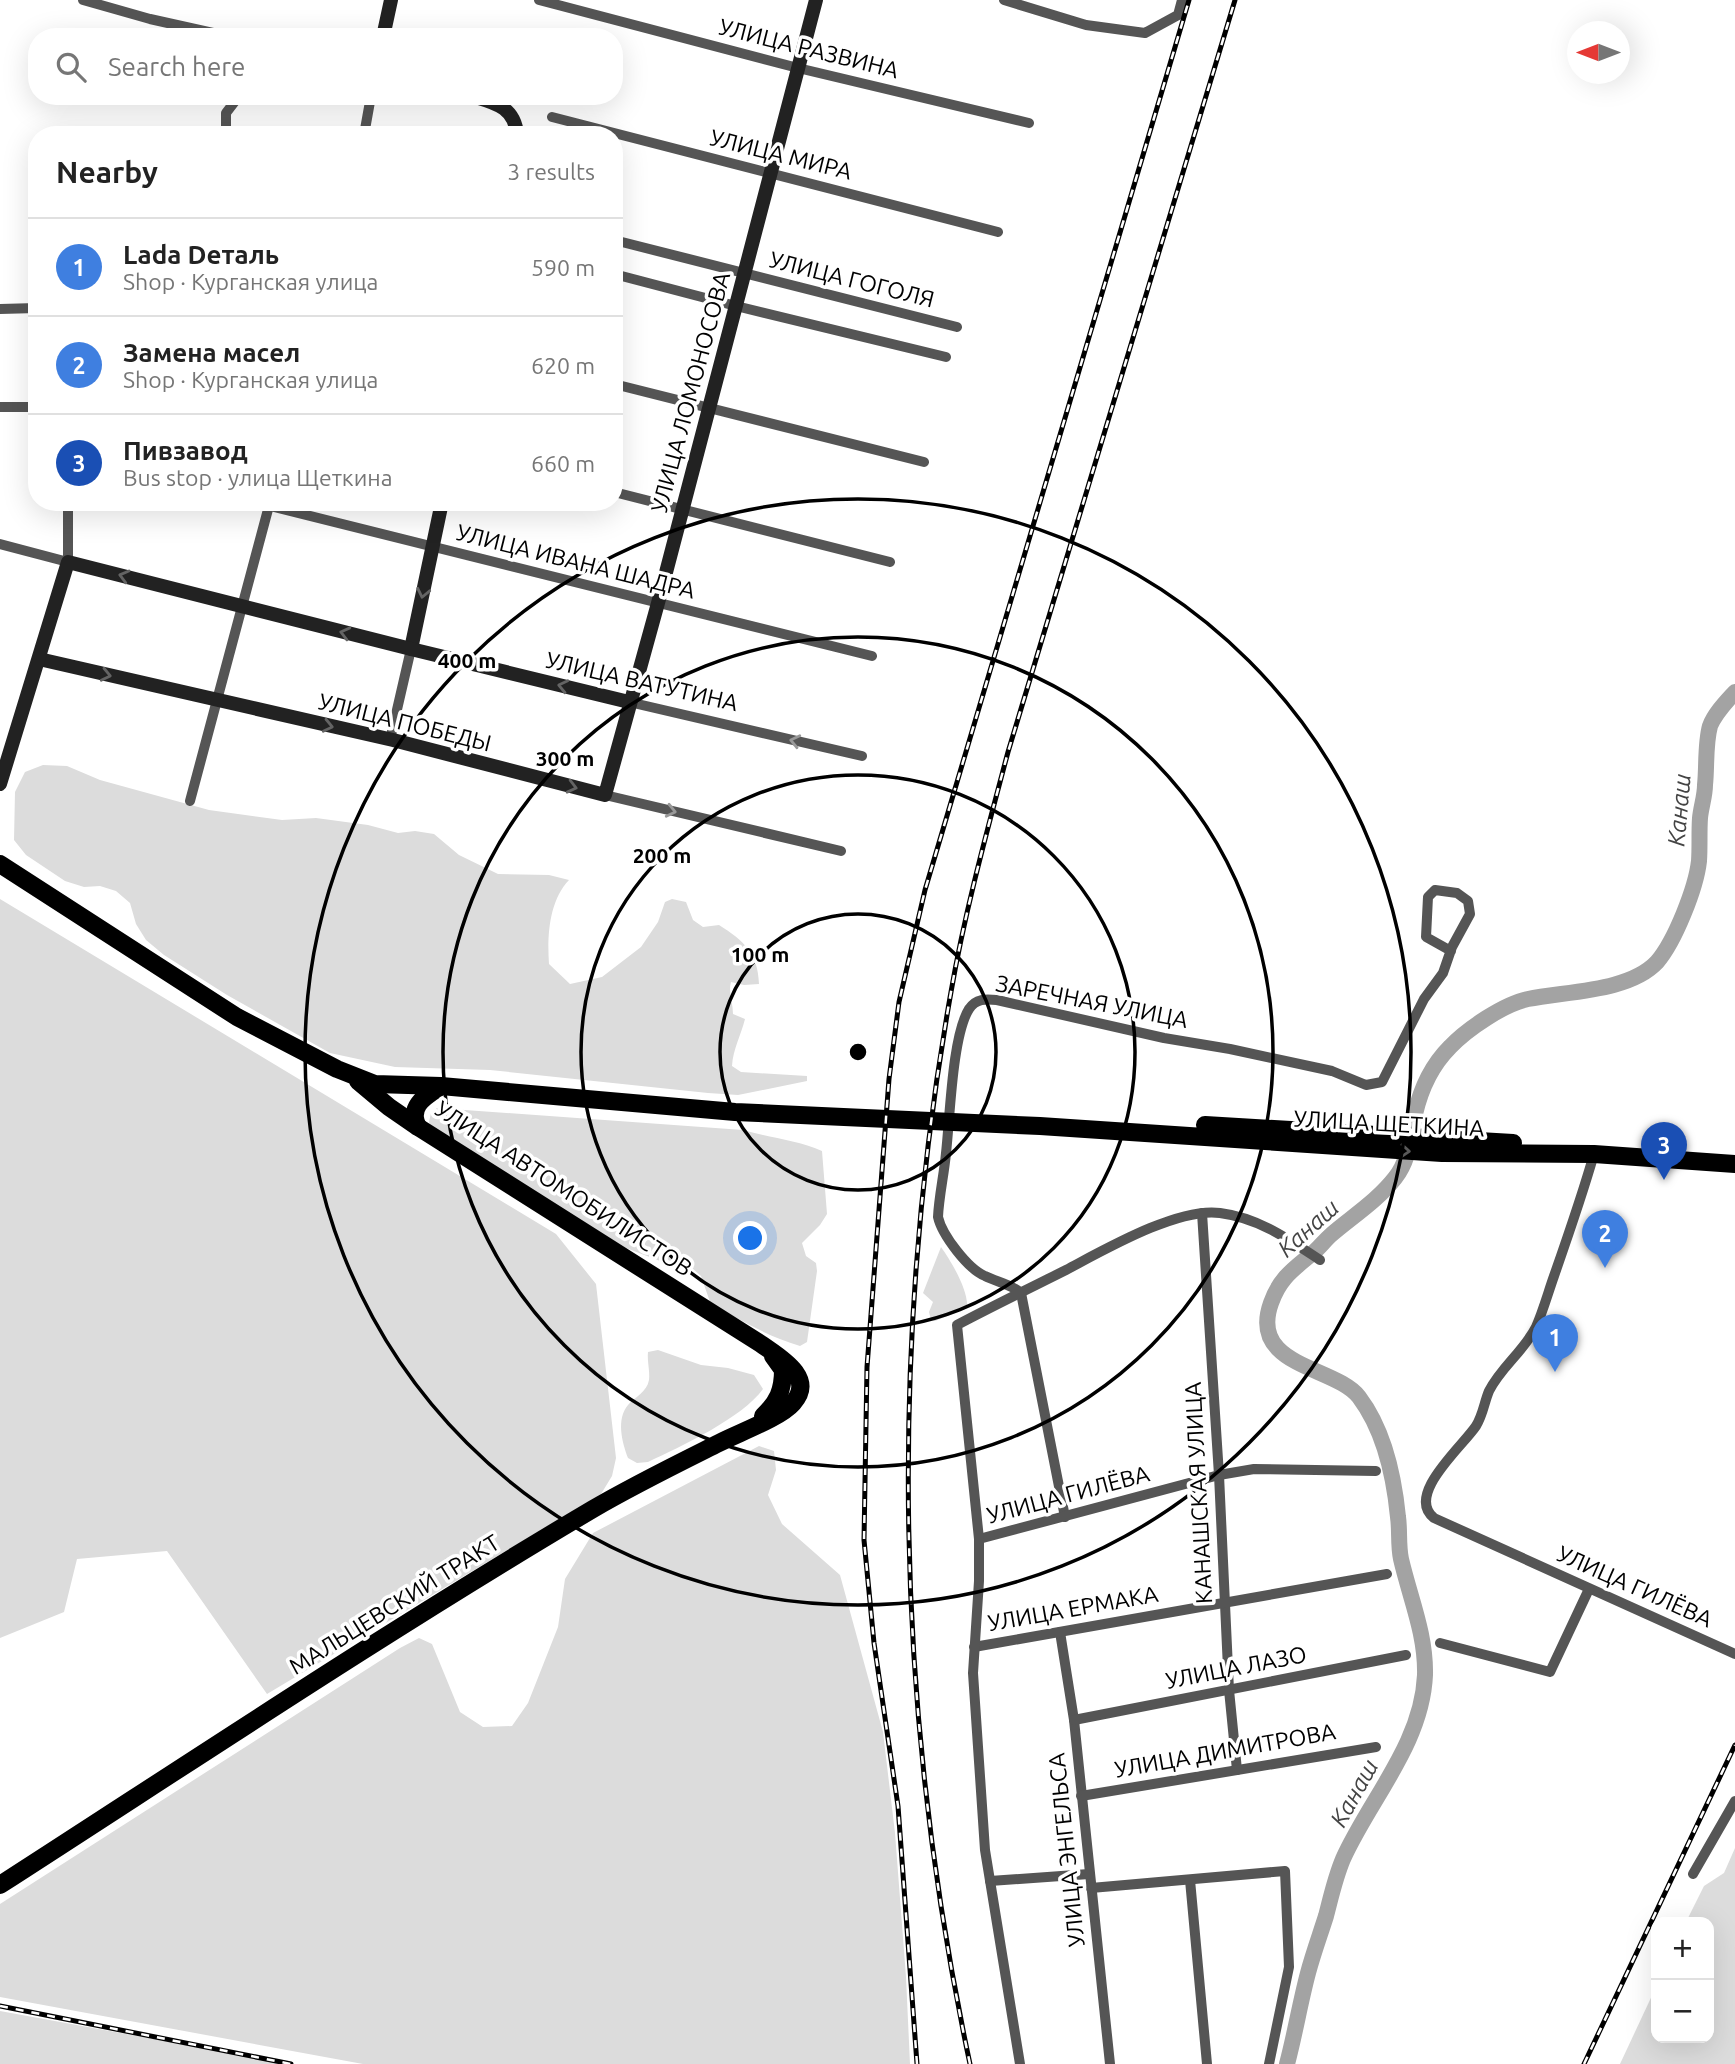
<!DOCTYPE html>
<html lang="en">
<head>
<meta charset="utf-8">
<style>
  :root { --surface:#fff; --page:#f2f2f2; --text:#222; --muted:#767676; --line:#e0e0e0; --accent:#000 }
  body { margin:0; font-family:Ubuntu,sans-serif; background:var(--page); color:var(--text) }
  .controls { position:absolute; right:21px; bottom:21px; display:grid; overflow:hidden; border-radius:14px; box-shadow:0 7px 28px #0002 }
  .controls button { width:63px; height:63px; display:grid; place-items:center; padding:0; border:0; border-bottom:2px solid var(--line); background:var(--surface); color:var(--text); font:35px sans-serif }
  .compass { position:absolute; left:1567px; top:21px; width:63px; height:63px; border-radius:50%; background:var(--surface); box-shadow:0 7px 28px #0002; rotate:270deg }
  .you { position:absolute; left:751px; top:1239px; width:24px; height:24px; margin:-18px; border:5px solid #fff; border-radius:50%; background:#1a73e8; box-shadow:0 0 0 10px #1a73e833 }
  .badge { display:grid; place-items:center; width:46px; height:46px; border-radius:50%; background:var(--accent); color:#fff; font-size:23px; font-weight:700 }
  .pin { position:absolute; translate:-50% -58px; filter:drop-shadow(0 2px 4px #0008) }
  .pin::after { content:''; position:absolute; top:37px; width:24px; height:21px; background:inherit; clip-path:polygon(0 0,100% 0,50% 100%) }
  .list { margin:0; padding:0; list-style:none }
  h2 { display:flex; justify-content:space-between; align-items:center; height:91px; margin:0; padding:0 28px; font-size:30px }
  h2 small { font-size:23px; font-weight:400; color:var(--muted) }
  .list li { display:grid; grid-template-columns:46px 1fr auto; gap:21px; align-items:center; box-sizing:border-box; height:98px; padding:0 28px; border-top:2px solid var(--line) }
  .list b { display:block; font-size:26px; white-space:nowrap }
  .list p { margin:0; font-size:23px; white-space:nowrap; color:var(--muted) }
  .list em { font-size:23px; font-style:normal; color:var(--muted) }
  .icon { flex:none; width:38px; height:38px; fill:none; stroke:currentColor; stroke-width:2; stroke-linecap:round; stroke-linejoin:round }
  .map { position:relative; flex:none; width:1735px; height:2064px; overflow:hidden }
  .search { position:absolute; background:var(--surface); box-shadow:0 7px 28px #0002; left:28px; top:28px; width:595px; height:77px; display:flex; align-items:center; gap:18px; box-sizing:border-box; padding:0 24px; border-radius:28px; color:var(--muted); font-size:26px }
  .panel { position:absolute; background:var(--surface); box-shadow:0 7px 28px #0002; left:28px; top:126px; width:595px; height:385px; border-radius:28px }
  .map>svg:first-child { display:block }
  .green { fill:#dcdcdc }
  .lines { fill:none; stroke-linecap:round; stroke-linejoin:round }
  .river { stroke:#a3a3a3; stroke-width:16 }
  .street { stroke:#555; stroke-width:10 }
  .secondary { stroke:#222; stroke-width:14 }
  .primary { stroke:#000; stroke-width:18 }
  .rail-casing { stroke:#000; stroke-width:5 }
  .rail { stroke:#fff; stroke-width:2.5; stroke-dasharray:8; stroke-linecap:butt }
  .oneway { stroke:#646464 }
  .oneway2 { stroke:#999 }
  .oneway3 { stroke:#595959 }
  .ring { fill:none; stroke:#000; stroke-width:3.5 }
  .labels { text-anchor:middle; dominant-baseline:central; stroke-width:7; stroke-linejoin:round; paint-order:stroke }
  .street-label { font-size:23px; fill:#000; stroke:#fff }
  .water-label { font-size:24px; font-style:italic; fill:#444; stroke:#fff }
  .centre { fill:#000; stroke:#fff; stroke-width:3.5 }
  .ring-label { font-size:21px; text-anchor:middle; font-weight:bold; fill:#000; stroke:#fff; stroke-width:7; stroke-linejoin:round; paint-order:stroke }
</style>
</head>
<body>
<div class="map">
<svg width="1735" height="2064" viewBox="0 0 1735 2064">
  <rect width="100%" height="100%" fill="#fff"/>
  <g class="green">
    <path d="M 43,765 L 67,766 L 100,780 L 209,810 L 282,820 L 316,818 L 368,825 L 398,833 L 415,831 L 434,834 L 459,855 L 498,874 L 549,875 L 569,880 C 549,901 547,936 549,964 L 570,984 L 602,977 L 641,947 L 658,922 L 665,902 L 672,899 L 686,902 L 693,920 L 703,927 L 719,925 C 744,941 758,953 759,984 L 744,985 L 731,982 C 728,992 733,1003 733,1014 L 745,1019 C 741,1035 733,1049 732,1066 L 741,1072 L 807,1076 L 807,1081 L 738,1095 L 708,1093 L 490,1070 L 395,1067 L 330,1053 L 227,995 L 164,955 L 146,940 L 136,924 L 130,903 L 116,891 L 100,886 L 84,887 L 65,881 L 26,855 L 14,840 L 15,792 L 25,772 Z"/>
    <polygon points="0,899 556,1234 596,1284 616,1458 612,1476 601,1494 267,1694 167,1551 77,1559 64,1612 0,1638"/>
    <path d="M 437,1108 L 743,1130 C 770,1138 797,1140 822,1151 L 827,1214 L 820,1225 L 802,1243 L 806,1256 L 816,1263 L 817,1271 L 807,1342 L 800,1346 C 767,1336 739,1320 710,1302 L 701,1276 L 692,1268 L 668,1264 L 626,1248 L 432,1129 L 429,1122 L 431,1113 Z"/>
    <path d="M 941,1247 C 951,1261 969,1291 967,1308 L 935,1321 L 931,1320 L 929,1312 L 933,1302 L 923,1293 Z"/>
    <path d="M 658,1350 L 701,1365 L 728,1368 L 754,1375 L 763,1389 C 742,1418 682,1446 648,1462 L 637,1463 L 628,1458 C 622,1442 616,1419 628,1405 C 635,1397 647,1392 649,1380 C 650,1371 647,1361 648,1352 Z"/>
    <polygon points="759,1446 774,1451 776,1470 768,1495 782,1524 840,1575 883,1732 895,1833 906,1977 910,2064 363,2064 0,1997 0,1904 400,1648 419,1638 432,1644 460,1712 483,1727 512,1726 528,1703 558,1627 565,1579 593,1533"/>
    <polygon points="1735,1848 1735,2064 1620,2064 1656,1987 1656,2038 1709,2038 1709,1922 1686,1922 1704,1886 1724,1873"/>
    <polygon points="0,2011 291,2064 0,2064"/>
  </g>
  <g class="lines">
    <path class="river" d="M 1287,2064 C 1295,2034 1300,2003 1308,1973 C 1313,1954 1320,1935 1326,1916 C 1331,1897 1335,1878 1343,1859 C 1370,1799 1422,1744 1425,1675 C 1426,1634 1410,1598 1401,1559 C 1398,1545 1400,1531 1398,1517 C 1394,1476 1384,1430 1359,1397 C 1335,1366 1248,1367 1271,1303 C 1280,1277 1294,1269 1314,1252 C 1320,1247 1325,1240 1332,1234 C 1353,1216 1377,1201 1395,1178 C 1410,1159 1410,1137 1415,1114 C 1421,1088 1431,1066 1450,1047 C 1467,1029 1504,1004 1528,999 C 1566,991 1629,992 1657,962 C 1675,941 1696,888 1699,861 C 1700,847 1699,832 1700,818 C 1701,807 1705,796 1705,785 C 1707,766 1705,744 1710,726 C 1715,713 1726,702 1735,692"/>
    <g class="street">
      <polyline points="83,0 150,19 231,37"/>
      <polyline points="539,0 798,68 1029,123"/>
      <polyline points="1004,0 1086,25 1145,33 1178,15 1182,0"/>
      <polyline points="552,117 998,232"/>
      <polyline points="226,135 226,113 239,96"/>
      <polyline points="364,135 371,96"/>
      <polyline points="614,240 957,327"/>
      <polyline points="614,274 736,306 946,357"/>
      <polyline points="0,309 37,308"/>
      <polyline points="614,384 924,462"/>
      <polyline points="0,407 37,407"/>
      <polyline points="614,492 890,562"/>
      <polyline points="270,506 872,656"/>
      <polyline points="0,544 68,562 68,502"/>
      <polyline points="629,702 862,756"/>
      <polyline points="390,740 411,649"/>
      <polyline points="605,795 841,851"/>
      <polyline points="190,801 270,502"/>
      <path d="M 1594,1154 C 1582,1196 1568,1236 1554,1276 C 1548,1293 1543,1311 1536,1327 C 1524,1351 1501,1367 1489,1391 C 1484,1403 1483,1415 1476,1426 C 1462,1447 1405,1495 1434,1518 L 1735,1654"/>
      <polyline points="1202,1213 1219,1475 1229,1690 1237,1770"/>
      <path d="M 1065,1517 L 1021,1293 C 1011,1284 997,1282 985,1276 C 968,1269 942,1235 938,1217 C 939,1196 944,1175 946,1153 C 950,1119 952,1036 969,1009 C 976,998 986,999 997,1000 L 1164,1038 L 1230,1049 L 1332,1071 L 1366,1085 L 1382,1082 L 1424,999 L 1443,973 L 1452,947 L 1470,914 L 1468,901 L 1457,893 L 1435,890 L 1428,897 L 1426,937 L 1451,951"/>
      <polyline points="979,1539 1219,1475 1254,1469 1376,1471"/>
      <polyline points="1060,1632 1074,1720 1110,2064"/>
      <polyline points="1440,1643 1550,1672 1589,1589"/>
      <polyline points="974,1647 1387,1574"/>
      <polyline points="1074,1720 1406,1655"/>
      <polyline points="1081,1796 1376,1747"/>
      <polyline points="1693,1874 1735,1801"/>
      <polyline points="1190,1880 1207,2064"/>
      <polyline points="990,1881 1089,1874"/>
      <polyline points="1091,1888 1285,1871 1289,1967 1269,2064"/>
      <path d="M 1020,2064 L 985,1850 L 973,1673 L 979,1581 L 979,1539 L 957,1325 C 993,1306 1030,1288 1066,1270 C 1104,1250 1178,1207 1220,1213 C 1259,1218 1288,1239 1320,1260"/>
    </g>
    <g class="secondary">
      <polyline points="383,37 391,0"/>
      <path d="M 472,96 C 495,103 515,107 517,135"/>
      <polyline points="411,649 442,502"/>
      <polyline points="39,659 393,740 605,795 658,603 816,0"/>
      <polyline points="0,784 68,562 411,649 629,702"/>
    </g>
    <g class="primary">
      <polyline points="0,864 237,1017 337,1069 375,1084 441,1086 735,1112 1040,1126 1442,1153 1594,1154 1735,1164"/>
      <polyline points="1205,1125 1513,1143"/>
      <path d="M 418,1127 C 407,1106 426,1096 441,1086"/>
      <path d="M 763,1416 C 778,1402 783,1390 783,1370 L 773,1356"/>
      <path d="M 0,1885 C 197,1758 392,1628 593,1509 C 634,1485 677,1464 719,1443 C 738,1433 780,1418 793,1403 C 816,1377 779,1357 761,1344 L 418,1127 L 389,1107 L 358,1081"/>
    </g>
    <g class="rail-casing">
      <g id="rail">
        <polyline points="0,2006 291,2064"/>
        <polyline points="917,2064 898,1806 874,1643 864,1540 867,1367 889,1079 899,1002 925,890 1189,0"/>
        <path d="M 970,2064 C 895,1712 888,1346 951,992 C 965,911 987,831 1008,752 L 1235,0"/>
        <polyline points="1584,2064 1735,1745"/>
      </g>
    </g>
    <use href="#rail" class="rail"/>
  </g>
  <defs><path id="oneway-chevron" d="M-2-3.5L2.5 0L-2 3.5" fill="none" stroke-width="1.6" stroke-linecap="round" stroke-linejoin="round" transform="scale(1.75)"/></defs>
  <g class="oneway">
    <use href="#oneway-chevron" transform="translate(124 576) rotate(-165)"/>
    <use href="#oneway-chevron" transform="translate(423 593) rotate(102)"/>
    <use href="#oneway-chevron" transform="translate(345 633) rotate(-166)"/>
    <use href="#oneway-chevron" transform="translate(106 675) rotate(13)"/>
    <use href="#oneway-chevron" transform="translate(563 686) rotate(-167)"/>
    <use href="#oneway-chevron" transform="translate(328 726) rotate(13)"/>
    <use href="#oneway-chevron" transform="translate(572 787) rotate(14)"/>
  </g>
  <g class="oneway2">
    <use href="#oneway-chevron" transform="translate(795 741) rotate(-167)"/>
    <use href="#oneway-chevron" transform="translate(671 811) rotate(13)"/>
  </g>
  <use class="oneway3" href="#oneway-chevron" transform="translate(1405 1151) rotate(4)"/>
  <g class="ring">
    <circle cx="858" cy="1052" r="138"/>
    <circle cx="858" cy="1052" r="277"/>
    <circle cx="858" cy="1052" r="415"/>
    <circle cx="858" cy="1052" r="553"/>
  </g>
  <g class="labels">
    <g class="street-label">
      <text transform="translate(809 48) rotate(14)">УЛИЦА РАЗВИНА</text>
      <text transform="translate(781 154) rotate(14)">УЛИЦА МИРА</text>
      <text transform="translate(852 279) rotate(14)">УЛИЦА ГОГОЛЯ</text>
      <text transform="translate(690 392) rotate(-75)">УЛИЦА ЛОМОНОСОВА</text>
      <text transform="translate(576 561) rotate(14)">УЛИЦА ИВАНА ШАДРА</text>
      <text transform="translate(642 681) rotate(13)">УЛИЦА ВАТУТИНА</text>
      <text transform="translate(405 722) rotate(14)">УЛИЦА ПОБЕДЫ</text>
      <text transform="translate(1092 1001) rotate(11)">ЗАРЕЧНАЯ УЛИЦА</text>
      <text transform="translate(1389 1123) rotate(3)">УЛИЦА ЩЕТКИНА</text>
      <text transform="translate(564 1188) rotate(33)">УЛИЦА АВТОМОБИЛИСТОВ</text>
      <text transform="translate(1198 1493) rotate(-93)">КАНАШСКАЯ УЛИЦА</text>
      <text transform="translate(1068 1494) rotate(-15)">УЛИЦА ГИЛЁВА</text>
      <text transform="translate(1635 1586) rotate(24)">УЛИЦА ГИЛЁВА</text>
      <text transform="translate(394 1604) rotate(-32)">МАЛЬЦЕВСКИЙ ТРАКТ</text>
      <text transform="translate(1073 1608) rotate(-10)">УЛИЦА ЕРМАКА</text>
      <text transform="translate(1236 1667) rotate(-11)">УЛИЦА ЛАЗО</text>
      <text transform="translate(1225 1750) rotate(-10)">УЛИЦА ДИМИТРОВА</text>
      <text transform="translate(1066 1850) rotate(-96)">УЛИЦА ЭНГЕЛЬСА</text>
    </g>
    <g class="water-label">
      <text transform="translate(1679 810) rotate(-85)">Канаш</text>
      <text transform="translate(1308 1228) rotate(-42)">Канаш</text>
      <text transform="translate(1354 1793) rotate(-61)">Канаш</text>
    </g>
  </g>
  <circle cx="858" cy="1052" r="10" class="centre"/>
  <g class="ring-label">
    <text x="467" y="668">400 m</text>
    <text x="565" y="766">300 m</text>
    <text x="662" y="863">200 m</text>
    <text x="760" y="962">100 m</text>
  </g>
</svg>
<div class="controls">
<button>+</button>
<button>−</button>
</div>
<svg class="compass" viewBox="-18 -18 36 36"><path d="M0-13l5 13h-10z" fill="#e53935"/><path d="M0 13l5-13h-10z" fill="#767676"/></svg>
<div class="you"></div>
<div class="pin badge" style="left:1555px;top:1372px;background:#3f7fe0">1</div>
<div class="pin badge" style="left:1605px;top:1268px;background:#3f7fe0">2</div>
<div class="pin badge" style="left:1664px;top:1180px;background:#1a4fb4">3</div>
<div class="search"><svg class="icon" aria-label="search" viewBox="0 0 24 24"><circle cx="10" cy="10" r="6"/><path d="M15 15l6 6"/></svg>Search here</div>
<section class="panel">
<h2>Nearby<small>3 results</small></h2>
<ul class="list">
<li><span class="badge" style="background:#3f7fe0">1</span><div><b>Lada Dеталь</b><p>Shop · Курганская улица</p></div><em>590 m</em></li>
<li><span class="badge" style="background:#3f7fe0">2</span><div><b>Замена масел</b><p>Shop · Курганская улица</p></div><em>620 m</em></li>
<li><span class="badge" style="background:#1a4fb4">3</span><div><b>Пивзавод</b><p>Bus stop · улица Щеткина</p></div><em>660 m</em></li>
</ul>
</section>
</div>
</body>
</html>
